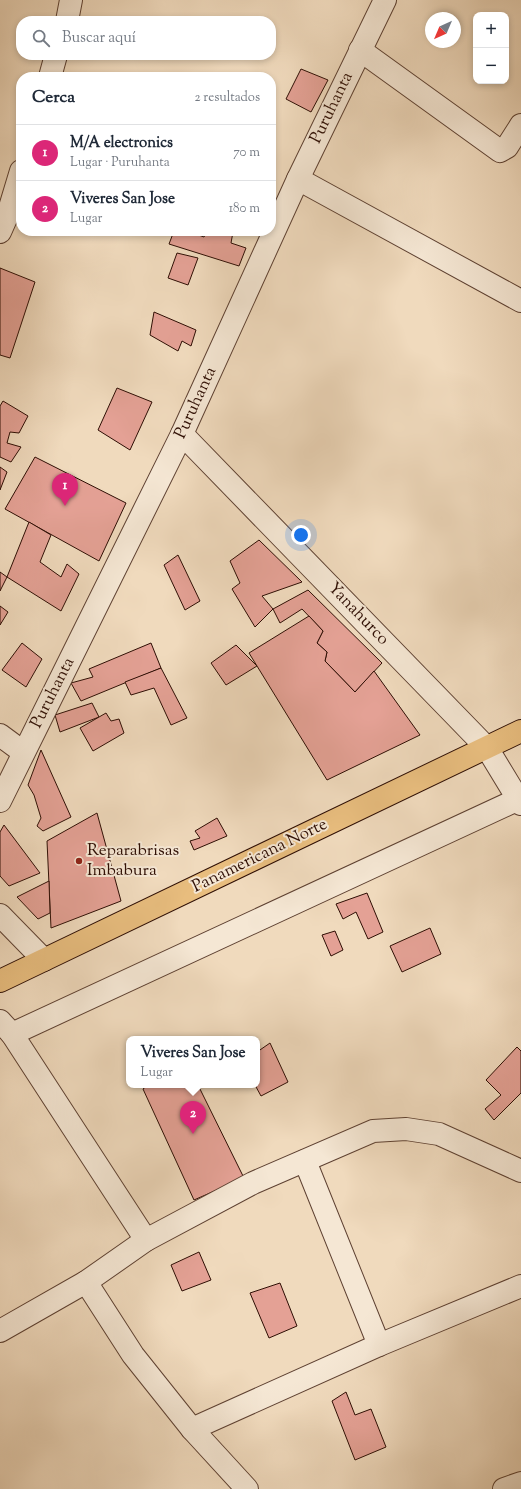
<!DOCTYPE html>
<html lang="es">
<head>
<meta charset="utf-8">
<style>
  :root { --surface:#fff; --page:#f6f6f7; --text:#1f2937; --muted:#747a83; --line:#e0e1e3; --accent:#db2777 }
  body { margin:0; font-family:"Sorts Mill Goudy",serif; background:var(--page); color:var(--text) }
  .controls { position:absolute; right:12px; top:12px; display:grid; overflow:hidden; border-radius:8px; box-shadow:0 2px 6px #0003 }
  .controls button { width:36px; height:36px; display:grid; place-items:center; padding:0; border:0; border-bottom:1px solid var(--line); background:var(--surface); color:var(--text); font:20px sans-serif }
  .compass { position:absolute; left:425px; top:12px; width:36px; height:36px; border-radius:50%; background:var(--surface); box-shadow:0 2px 6px #0003; rotate:224deg }
  .you { position:absolute; left:301px; top:535px; width:14px; height:14px; margin:-10px; border:3px solid #fff; border-radius:50%; background:#1a73e8; box-shadow:0 0 0 6px #1a73e833 }
  .badge { display:grid; place-items:center; width:26px; height:26px; border-radius:50%; background:var(--accent); color:#fff; font-size:13px; font-weight:700 }
  .pin { position:absolute; translate:-50% -33px; filter:drop-shadow(0 1px 2px #0008) }
  .pin::after { content:''; position:absolute; top:21px; width:14px; height:12px; background:inherit; clip-path:polygon(0 0,100% 0,50% 100%) }
  .popup { position:absolute; left:126px; top:1036px; width:134px; height:52px; box-sizing:border-box; display:grid; place-content:center; border-radius:8px; background:var(--surface); filter:drop-shadow(0 1px 3px #0005); font-size:13px; white-space:nowrap; color:var(--muted) }
  .popup b { font-size:15px; color:var(--text) }
  .popup::after { content:''; position:absolute; left:50%; top:100%; margin-left:-8px; border:8px solid transparent; border-top-color:var(--surface) }
  .list { margin:0; padding:0; list-style:none }
  h2 { display:flex; justify-content:space-between; align-items:center; height:52px; margin:0; padding:0 16px; font-size:17px }
  h2 small { font-size:13px; font-weight:400; color:var(--muted) }
  .list li { display:grid; grid-template-columns:26px 1fr auto; gap:12px; align-items:center; box-sizing:border-box; height:56px; padding:0 16px; border-top:1px solid var(--line) }
  .list b { display:block; font-size:15px; white-space:nowrap }
  .list p { margin:0; font-size:13px; white-space:nowrap; color:var(--muted) }
  .list em { font-size:13px; font-style:normal; color:var(--muted) }
  .icon { flex:none; width:22px; height:22px; fill:none; stroke:currentColor; stroke-width:2; stroke-linecap:round; stroke-linejoin:round }
  .map { position:relative; flex:none; width:521px; height:1489px; overflow:hidden }
  .search { position:absolute; background:var(--surface); box-shadow:0 2px 6px #0003; left:16px; top:16px; width:260px; height:44px; display:flex; align-items:center; gap:10px; box-sizing:border-box; padding:0 14px; border-radius:16px; color:var(--muted); font-size:15px }
  .panel { position:absolute; background:var(--surface); box-shadow:0 2px 6px #0003; left:16px; top:72px; width:260px; height:164px; border-radius:16px }
  .map>svg:first-child { display:block }
  .building { fill:#e4a195; stroke:#2e0e04 }
  .lines { fill:none; stroke-linecap:round; stroke-linejoin:round }
  .minor-casing { stroke:#5e4132; stroke-width:24 }
  .highway-casing { stroke:#2e0e04; stroke-width:24 }
  .minor { stroke:#f5e7d4; stroke-width:22 }
  .highway { stroke:#e8bd7e; stroke-width:22 }
  .poi-dot { fill:#8f2418; stroke:#f5e7d4; stroke-width:1.5 }
  .labels { text-anchor:middle; dominant-baseline:central; stroke-width:4; stroke-linejoin:round; paint-order:stroke }
  .street-label { font-size:17px; fill:#2e0e04; stroke:#f5e7d4 }
  .poi-label { font-size:17px; fill:#2e0e04; stroke:#f5e7d4; text-anchor:start }
</style>
</head>
<body>
<div class="map">
<svg width="521" height="1489" viewBox="0 0 521 1489">
  <rect width="100%" height="100%" fill="#f0dabd"/>
  <filter id="stains"><feTurbulence type="fractalNoise" baseFrequency=".005" numOctaves="4"/><feColorMatrix values="0 0 0 0 .2 0 0 0 0 .09 0 0 0 0 .02 0 0 0 .5 -.17"/></filter>
  <radialGradient id="worn" r=".72"><stop offset=".6" stop-color="#630" stop-opacity="0"/><stop offset="1" stop-color="#630" stop-opacity=".3"/></radialGradient>
  <g class="building">
    <polygon points="301,69 328,80 311,112 286,99"/>
    <polygon points="174,231 188,231 204,237 207,231 230,231 233,232 231,243 246,248 239,266 169,244"/>
    <polygon points="177,253 198,258 188,285 168,278"/>
    <polygon points="0,268 35,282 10,358 0,355"/>
    <polygon points="154,312 196,330 191,346 182,341 178,351 150,335"/>
    <polygon points="117,388 152,402 130,450 98,430"/>
    <polygon points="3,401 28,416 19,433 10,432 7,443 21,447 11,462 0,457 0,406"/>
    <polygon points="35,457 126,503 99,561 5,509"/>
    <polygon points="0,467 7,472 0,490"/>
    <polygon points="29,522 51,535 40,562 61,577 67,564 79,574 61,611 7,577"/>
    <polygon points="259,540 302,582 262,596 273,609 255,627 232,589 240,583 230,561"/>
    <polygon points="178,555 200,601 185,610 164,565"/>
    <polygon points="0,572 7,577 0,591"/>
    <polygon points="308,590 382,663 355,692 325,661 327,652 317,643 323,631 302,609 280,623 273,609"/>
    <polygon points="0,606 8,612 0,625"/>
    <polygon points="309,616 323,631 317,643 327,652 325,661 355,692 374,671 420,735 327,780 249,653"/>
    <polygon points="22,643 42,659 26,687 2,670"/>
    <polygon points="151,643 161,668 81,701 71,683 93,677 89,669"/>
    <polygon points="236,645 257,666 226,685 211,663"/>
    <polygon points="161,668 187,718 171,725 154,688 131,695 125,682"/>
    <polygon points="92,703 99,717 60,732 55,715"/>
    <polygon points="106,713 111,721 119,719 124,733 93,751 80,728"/>
    <polygon points="41,750 71,817 43,831 37,826 41,818 34,795 28,785"/>
    <polygon points="97,813 121,901 51,928 47,841"/>
    <polygon points="217,818 227,836 194,850 190,841 200,838 195,831"/>
    <polygon points="4,825 40,873 9,886 0,876 0,832"/>
    <polygon points="49,881 50,913 38,919 17,897"/>
    <polygon points="367,893 383,932 368,939 356,912 343,919 336,904"/>
    <polygon points="430,928 441,954 402,972 390,946"/>
    <polygon points="335,931 343,950 331,956 322,935"/>
    <polygon points="270,1043 288,1082 261,1096 255,1085 257,1085 257,1052"/>
    <polygon points="517,1047 521,1051 521,1093 494,1120 485,1109 501,1095 486,1080"/>
    <polygon points="148,1085 198,1085 244,1178 194,1200 143,1089"/>
    <polygon points="199,1252 211,1280 182,1291 171,1265"/>
    <polygon points="280,1283 297,1326 269,1338 250,1293"/>
    <polygon points="346,1392 355,1415 371,1409 386,1447 355,1460 332,1401"/>
  </g>
  <g class="lines">
    <g class="minor-casing">
      <g id="minor">
        <polyline points="67,21 71,0"/>
        <polyline points="360,50 500,151 507,147 521,125"/>
        <polyline points="50,77 56,55"/>
        <polyline points="298,179 521,301"/>
        <polyline points="0,232 8,214 21,171"/>
        <polyline points="182,434 487,748 521,804"/>
        <polyline points="0,735 23,752"/>
        <polyline points="0,801 182,434 298,179 385,0"/>
        <polyline points="0,915 44,960"/>
        <polyline points="0,1021 12,1034 146,1240"/>
        <polyline points="12,1034 521,798"/>
        <polyline points="305,1161 379,1345"/>
        <polyline points="86,1282 133,1355 192,1429 247,1489"/>
        <polyline points="0,1331 86,1282 146,1240 253,1183 373,1131 406,1129 439,1134 521,1171"/>
        <polyline points="192,1429 379,1345 521,1286"/>
        <polyline points="504,1489 521,1483"/>
      </g>
    </g>
    <g class="highway-casing">
      <polyline id="highway" points="0,981 521,731"/>
    </g>
    <use href="#minor" class="minor"/>
    <use href="#highway" class="highway"/>
  </g>
  <circle class="poi-dot" cx="79" cy="861" r="4"/>
  <g class="labels">
    <g class="street-label">
      <text transform="translate(332 108) rotate(-64)">Puruhanta</text>
      <text transform="translate(196 403) rotate(-65)">Puruhanta</text>
      <text transform="translate(358 614) rotate(46)">Yanahurco</text>
      <text transform="translate(53 693) rotate(-63)">Puruhanta</text>
      <text transform="translate(260 856) rotate(-26)">Panamericana Norte</text>
    </g>
    <g class="poi-label">
      <text x="87" y="851">Reparabrisas<tspan x="87" dy="20">Imbabura</tspan></text>
    </g>
  </g>
  <rect width="100%" height="100%" filter="url(#stains)"/>
  <rect width="100%" height="100%" fill="url(#worn)"/>
</svg>
<div class="controls">
<button>+</button>
<button>−</button>
</div>
<svg class="compass" viewBox="-18 -18 36 36"><path d="M0-13l5 13h-10z" fill="#e53935"/><path d="M0 13l5-13h-10z" fill="#747a83"/></svg>
<div class="you"></div>
<div class="pin badge" style="left:65px;top:506px">1</div>
<div class="pin badge" style="left:193px;top:1134px">2</div>
<div class="popup"><b>Viveres San Jose</b>Lugar</div>
<div class="search"><svg class="icon" aria-label="search" viewBox="0 0 24 24"><circle cx="10" cy="10" r="6"/><path d="M15 15l6 6"/></svg>Buscar aquí</div>
<section class="panel">
<h2>Cerca<small>2 resultados</small></h2>
<ul class="list">
<li><span class="badge">1</span><div><b>M/A electronics</b><p>Lugar · Puruhanta</p></div><em>70 m</em></li>
<li><span class="badge">2</span><div><b>Viveres San Jose</b><p>Lugar</p></div><em>180 m</em></li>
</ul>
</section>
</div>
</body>
</html>
